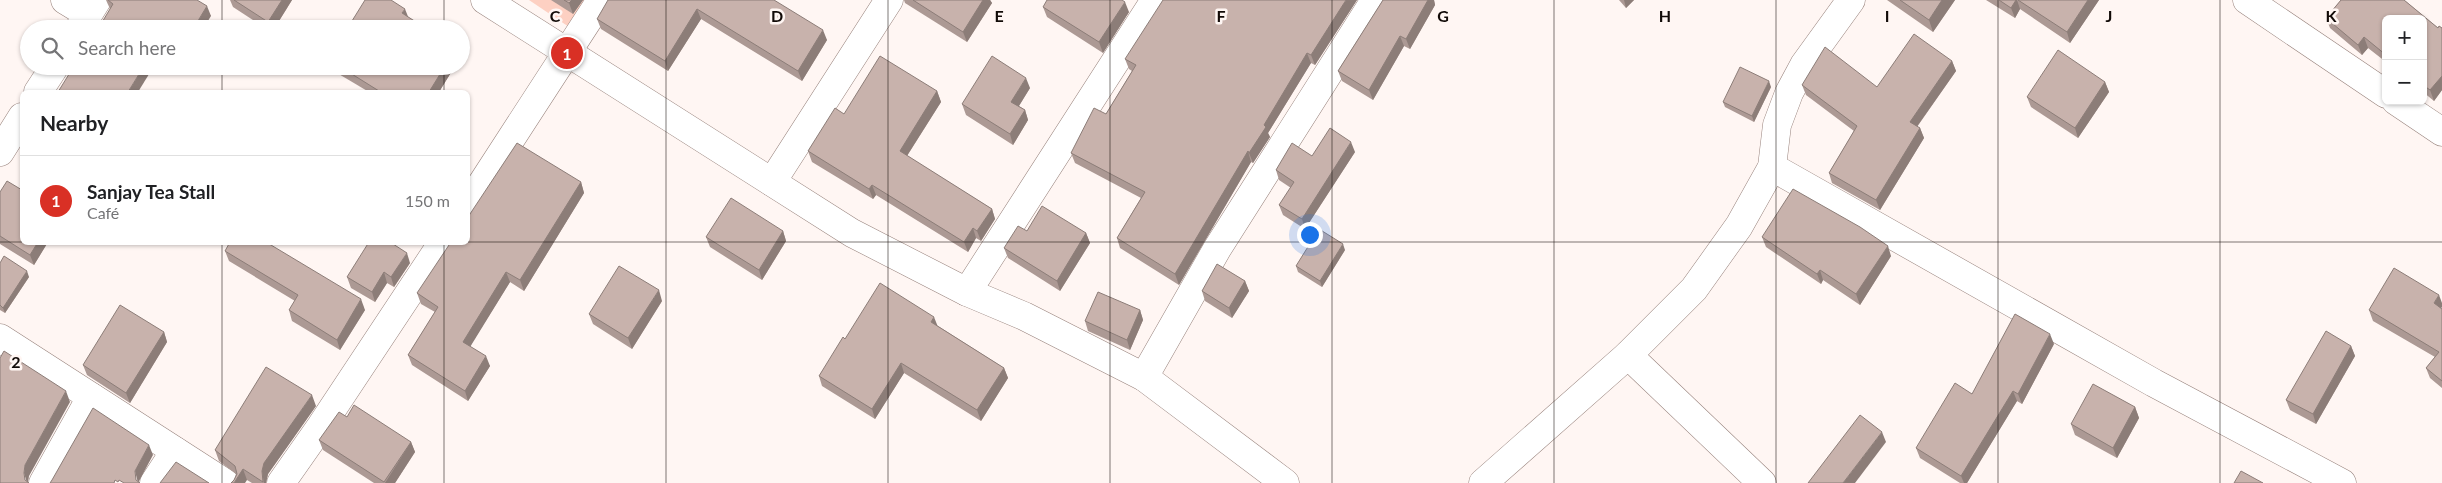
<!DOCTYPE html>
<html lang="en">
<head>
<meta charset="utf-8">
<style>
  :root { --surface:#fff; --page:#f2f2f2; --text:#202124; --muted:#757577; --line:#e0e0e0; --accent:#d93025 }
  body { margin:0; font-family:Lato,sans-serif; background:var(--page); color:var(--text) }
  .controls { position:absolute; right:15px; top:15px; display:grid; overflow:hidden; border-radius:8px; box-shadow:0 1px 4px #0004 }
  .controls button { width:45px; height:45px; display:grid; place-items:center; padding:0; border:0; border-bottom:1px solid var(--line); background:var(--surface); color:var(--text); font:25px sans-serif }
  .you { position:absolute; left:1309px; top:234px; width:18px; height:18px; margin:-12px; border:4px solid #fff; border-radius:50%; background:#1a73e8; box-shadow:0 0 0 8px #1a73e833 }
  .badge { display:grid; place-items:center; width:32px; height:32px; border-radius:50%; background:var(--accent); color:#fff; font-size:16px; font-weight:700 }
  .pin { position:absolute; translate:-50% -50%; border:2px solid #fff; box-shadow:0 1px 5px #0006 }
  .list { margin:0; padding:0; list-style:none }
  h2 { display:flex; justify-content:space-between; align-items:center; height:65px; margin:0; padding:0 20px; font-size:21px }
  h2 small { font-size:16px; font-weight:400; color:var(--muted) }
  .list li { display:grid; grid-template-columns:32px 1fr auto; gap:15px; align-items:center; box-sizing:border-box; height:90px; padding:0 20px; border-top:1px solid var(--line) }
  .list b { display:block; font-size:19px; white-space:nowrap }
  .list p { margin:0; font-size:16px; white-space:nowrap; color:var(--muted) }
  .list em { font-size:16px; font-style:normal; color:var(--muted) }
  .icon { flex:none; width:28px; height:28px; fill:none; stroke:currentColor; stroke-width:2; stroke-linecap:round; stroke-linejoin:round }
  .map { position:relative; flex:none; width:2442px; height:483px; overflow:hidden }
  .search { position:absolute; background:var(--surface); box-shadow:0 1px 4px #0004; left:20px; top:20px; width:450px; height:55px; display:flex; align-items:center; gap:12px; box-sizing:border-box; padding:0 18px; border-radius:28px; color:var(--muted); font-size:19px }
  .panel { position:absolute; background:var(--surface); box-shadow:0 1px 4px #0004; left:20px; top:90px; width:450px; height:155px; border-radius:8px }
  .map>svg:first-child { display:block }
  .green { fill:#fdd0c2 }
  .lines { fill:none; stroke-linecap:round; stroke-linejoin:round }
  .minor-casing { stroke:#97827c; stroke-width:29 }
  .tertiary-casing { stroke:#97827c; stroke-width:29 }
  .minor { stroke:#fff; stroke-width:28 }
  .tertiary { stroke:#fff; stroke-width:28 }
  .wall { fill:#ac9994 }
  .shaded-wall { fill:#8c7d78 }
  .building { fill:#c8b2ac; stroke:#8c7d78 }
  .grid { fill:none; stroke:#120b08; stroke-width:1; stroke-opacity:0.55 }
  .grid-label { font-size:16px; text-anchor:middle; font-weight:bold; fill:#120b08; stroke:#fff6f3; stroke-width:5; stroke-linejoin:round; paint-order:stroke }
</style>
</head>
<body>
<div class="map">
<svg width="2442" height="483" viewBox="0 0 2442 483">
  <rect width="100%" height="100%" fill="#fff6f3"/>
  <polygon class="green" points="529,0 590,0 572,29"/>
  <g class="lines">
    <g class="minor-casing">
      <g id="minor">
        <polyline points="65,0 88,14"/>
        <polyline points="2247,0 2386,94"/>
        <polyline points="79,29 97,0"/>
        <polyline points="38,92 55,66"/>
        <polyline points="2396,101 2442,132"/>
        <polyline points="0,152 22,117"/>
        <polyline points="772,182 889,0"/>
        <polyline points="468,205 601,0"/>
        <polyline points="967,292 1155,0"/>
        <polyline points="0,338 225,483"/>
        <polyline points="1628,355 1762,483"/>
        <polyline points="1144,377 1217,249 1375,0"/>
        <polyline points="43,483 91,397"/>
        <polyline points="154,483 175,451"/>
        <polyline points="281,483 321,426 443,242"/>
      </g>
    </g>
    <g class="tertiary-casing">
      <g id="tertiary">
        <polyline points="485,0 852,233 967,292 1024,316 1144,377 1285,483"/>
        <polyline points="1772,167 2154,383 2342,483"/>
        <polyline points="1483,483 1628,355 1694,289 1739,226 1772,167 1777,125 1789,93 1804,65 1851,0"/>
      </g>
    </g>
    <use href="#minor" class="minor"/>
    <use href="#tertiary" class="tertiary"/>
  </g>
  <g class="wall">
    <polygon points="106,0 197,0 211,16 110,9"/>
    <polygon points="230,0 292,0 274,29 267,29 233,7"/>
    <polygon points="551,0 583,0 573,14"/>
    <polygon points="774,0 827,40 802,81 701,19 668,71 601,29 597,19"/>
    <polygon points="904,0 990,0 992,3 967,42 905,3"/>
    <polygon points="1357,0 1315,65 1311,63 1268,133 1270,137 1253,163 1251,162 1179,285 1120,248 1117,238 1141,198 1075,163 1071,153 1106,114 1132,71 1129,69 1125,59"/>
    <polygon points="1383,0 1434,0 1435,5 1410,49 1404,46 1373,100 1342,81 1338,71"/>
    <polygon points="1619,0 1634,0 1626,8"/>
    <polygon points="1887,0 1955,0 1933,32"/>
    <polygon points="1986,0 2099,0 2070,43 2020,9 2015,18"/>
    <polygon points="2341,0 2404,0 2438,28 2439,26 2442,28 2442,90 2434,101 2423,92 2423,19 2386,19 2386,62 2368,48 2362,55 2330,28 2326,18"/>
    <polygon points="1043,7 1129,12 1103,53 1047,17"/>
    <polygon points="1952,61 1956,71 1917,127 1920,128 1924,138 1880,210 1832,183 1829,173 1854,131 1806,95 1802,85 1877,87"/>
    <polygon points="331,66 455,66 439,92 369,92 332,70"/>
    <polygon points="2105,82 2109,92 2078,138 2031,107 2027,97"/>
    <polygon points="1771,87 1754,122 1725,107 1723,102"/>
    <polygon points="1030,88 1019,106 1025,110 1028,120 1013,145 966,115 962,104"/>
    <polygon points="937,91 941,102 907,156 992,209 995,219 981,241 976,238 968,252 876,195 873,199 812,162 808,151 844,114"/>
    <polygon points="1355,152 1305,229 1283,215 1279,205 1291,188 1279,180 1276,170"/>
    <polygon points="581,182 584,193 524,291 510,282 470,346 490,366 468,401 412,365 408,355 435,312 421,304 417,293"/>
    <polygon points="0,192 22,242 48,242 34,265 0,244"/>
    <polygon points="783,231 786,241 762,280 710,247 706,237"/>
    <polygon points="1027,231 1086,233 1090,243 1060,291 1008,258 1004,248"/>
    <polygon points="1762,237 1891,256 1860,305 1823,280 1821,284 1766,247"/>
    <polygon points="1345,250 1322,287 1298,272 1296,266"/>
    <polygon points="225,251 365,310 340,350 292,321 289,310 295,301 229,261"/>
    <polygon points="0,263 29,277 5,313 0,310"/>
    <polygon points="410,263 394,287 387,283 375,302 351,288 347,277"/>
    <polygon points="1245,281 1249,291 1232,318 1205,301 1202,291"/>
    <polygon points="662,301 632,349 593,324 589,314"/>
    <polygon points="2441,309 2442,309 2442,388 2430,378 2426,368 2435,357 2373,321 2369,310"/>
    <polygon points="1140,310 1143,320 1130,350 1088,331 1085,321"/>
    <polygon points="938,326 1004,368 1008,378 981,421 904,373 875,419 822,386 819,376 845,339"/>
    <polygon points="164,332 167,342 130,403 87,375 83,365"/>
    <polygon points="2054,344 2022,404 2017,401 1967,483 1960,483 1920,458 1916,448 1972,394"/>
    <polygon points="2351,346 2355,356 2316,424 2290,410 2286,400"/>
    <polygon points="316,406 268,474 266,483 252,483 247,480 234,480 236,474 219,461 215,450"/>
    <polygon points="2135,407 2139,418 2117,458 2075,435 2071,424"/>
    <polygon points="347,417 411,442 415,452 395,483 374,483 323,450 319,440"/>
  </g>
  <g class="shaded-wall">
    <polygon points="282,0 292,0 274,29 271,29 268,22"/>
    <polygon points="572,0 583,0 573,14 569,3"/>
    <polygon points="983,0 990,0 992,3 967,42 963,32"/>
    <polygon points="1346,0 1357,0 1315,65 1311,55"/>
    <polygon points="1428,0 1434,0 1435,5 1410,49 1406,39"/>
    <polygon points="1624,0 1634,0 1626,8"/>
    <polygon points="1942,0 1955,0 1933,32 1929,20"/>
    <polygon points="2016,0 2017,0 2020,9 2015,18 2011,8"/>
    <polygon points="2088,0 2099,0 2070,43 2067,32"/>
    <polygon points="1125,2 1129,12 1103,53 1099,42"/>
    <polygon points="207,6 211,16 203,29 193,29"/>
    <polygon points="405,9 409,19 402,13"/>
    <polygon points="697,9 701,19 668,71 665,61"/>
    <polygon points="823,30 827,40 802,81 798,71"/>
    <polygon points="1400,36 1404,46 1373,100 1369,90"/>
    <polygon points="2364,37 2368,48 2362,55 2358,45"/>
    <polygon points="1307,53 1311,63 1268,133 1270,137 1253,163 1249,153 1264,125"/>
    <polygon points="1952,61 1956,71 1913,132 1910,122"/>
    <polygon points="144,66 154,66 138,92 128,92"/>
    <polygon points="445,66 455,66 439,92 429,92"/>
    <polygon points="2442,76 2442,90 2434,101 2430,90"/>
    <polygon points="1026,78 1030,88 1015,112 1011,102"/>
    <polygon points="1769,81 1771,87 1754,122 1752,116"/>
    <polygon points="2105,82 2109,92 2078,138 2075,128"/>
    <polygon points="937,91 941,102 903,162 900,151"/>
    <polygon points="1025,110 1028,120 1013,145 1010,134"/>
    <polygon points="1920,128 1924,138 1880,210 1876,200"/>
    <polygon points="1351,142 1355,152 1305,229 1302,219"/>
    <polygon points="1248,151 1251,162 1179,285 1175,274"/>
    <polygon points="581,182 584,193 524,291 520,280"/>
    <polygon points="872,185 876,195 873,199 869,189"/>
    <polygon points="992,209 995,219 981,241 977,231"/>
    <polygon points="973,228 976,238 968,252 964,242"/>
    <polygon points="783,231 786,241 762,280 759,270"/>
    <polygon points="1086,233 1090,243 1060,291 1057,281"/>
    <polygon points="38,242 48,242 34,265 30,255"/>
    <polygon points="1343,244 1345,250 1322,287 1320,281"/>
    <polygon points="1888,246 1891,256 1860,305 1856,294"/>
    <polygon points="407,253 410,263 394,287 391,277"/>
    <polygon points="1820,270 1823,280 1821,284 1817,274"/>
    <polygon points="27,271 29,277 5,313 3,308"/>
    <polygon points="384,272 387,283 375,302 372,292"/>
    <polygon points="506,272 510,282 467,352 463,342"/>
    <polygon points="1245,281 1249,291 1232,318 1229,308"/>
    <polygon points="659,290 662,301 632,349 628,338"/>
    <polygon points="2439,295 2442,303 2442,307 2438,313 2434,303"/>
    <polygon points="361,299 365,310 340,350 337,340"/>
    <polygon points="1140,310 1143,320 1130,350 1127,340"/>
    <polygon points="934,317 938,327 931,322"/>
    <polygon points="164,332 167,342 130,403 126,393"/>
    <polygon points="2050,334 2054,344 2022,404 2018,394"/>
    <polygon points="2351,346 2355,356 2316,424 2313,414"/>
    <polygon points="486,356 490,366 468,401 465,391"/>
    <polygon points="901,363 904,373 875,419 872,409"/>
    <polygon points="1004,368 1008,378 981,421 977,410"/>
    <polygon points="66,391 70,402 29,476 28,483 27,483 24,473 25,465"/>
    <polygon points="2013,391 2017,401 1967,483 1964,483 1961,476"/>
    <polygon points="312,395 316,406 268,474 266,483 264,483 262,471 264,463"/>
    <polygon points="2135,407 2139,418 2117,458 2113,448"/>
    <polygon points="1882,432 1886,442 1855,483 1843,483"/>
    <polygon points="411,442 415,452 395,483 385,483"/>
    <polygon points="149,445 153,455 138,483 135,471"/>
    <polygon points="243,469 247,480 245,483 234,483"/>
  </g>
  <g class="building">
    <polygon points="108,0 197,0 207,6 193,29 98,29 113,4"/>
    <polygon points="234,0 282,0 268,22"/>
    <polygon points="365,0 391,0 405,9 402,13 427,29 347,29"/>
    <polygon points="564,0 572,0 569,3"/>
    <polygon points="608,0 774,0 823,30 798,71 697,9 665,61 597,19"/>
    <polygon points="913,0 983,0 963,32"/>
    <polygon points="1047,0 1122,0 1125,2 1099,42 1043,7"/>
    <polygon points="1163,0 1346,0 1311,55 1307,53 1264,125 1266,127 1249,153 1248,151 1175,274 1117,238 1145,192 1071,153 1094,108 1106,114 1136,65 1125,59"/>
    <polygon points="1383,0 1428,0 1406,39 1400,36 1369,90 1338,71"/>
    <polygon points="1900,0 1942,0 1929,20"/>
    <polygon points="1999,0 2016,0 2011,8"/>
    <polygon points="2018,0 2088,0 2067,32"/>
    <polygon points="2341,0 2404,0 2438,28 2439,26 2442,28 2442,76 2430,90 2423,85 2423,19 2386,19 2386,55 2364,37 2358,45 2326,18"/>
    <polygon points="1914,34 1952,61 1910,122 1920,128 1876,200 1829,173 1857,126 1802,85 1825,47 1877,87"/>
    <polygon points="2058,50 2105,82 2075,128 2027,97"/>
    <polygon points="880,56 937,91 900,151 992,209 977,231 973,228 964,242 872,185 869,189 808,151 835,108 844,114"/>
    <polygon points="992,56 1026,78 1011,102 1025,110 1010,134 962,104"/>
    <polygon points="74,66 144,66 128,92 58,92"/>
    <polygon points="339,66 445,66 429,92 378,92 379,91"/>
    <polygon points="1740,67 1769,81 1752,116 1723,102"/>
    <polygon points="1330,128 1351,142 1302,219 1279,205 1294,182 1276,170 1292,143 1312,156"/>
    <polygon points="517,143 581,182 520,280 506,272 463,342 486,356 465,391 408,355 438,307 417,293 451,242 468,242 468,217"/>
    <polygon points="7,181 22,190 22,242 38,242 30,255 0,236 0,192"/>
    <polygon points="1793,189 1860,227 1888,246 1856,294 1820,270 1817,274 1762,237"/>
    <polygon points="731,198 783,231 759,270 706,237"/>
    <polygon points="1042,206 1086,233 1057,281 1004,248 1018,226 1027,231"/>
    <polygon points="1319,229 1343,244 1320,281 1296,266"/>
    <polygon points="230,242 266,242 361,299 337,340 289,310 298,295 225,251"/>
    <polygon points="369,242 390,242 407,253 391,277 384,272 372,292 347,277"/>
    <polygon points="4,256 27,271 3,308 0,305 0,263"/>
    <polygon points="1217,264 1245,281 1229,308 1202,291"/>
    <polygon points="619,266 659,290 628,338 589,314"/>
    <polygon points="2394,268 2439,295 2434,303 2442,309 2442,381 2426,368 2439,352 2369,310"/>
    <polygon points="880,283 934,317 931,322 1004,368 977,410 901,363 872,409 819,376 843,337 845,339"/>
    <polygon points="1098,292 1140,310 1127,340 1085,321"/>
    <polygon points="120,305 164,332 126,393 83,365"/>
    <polygon points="2015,314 2050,334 2018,394 2013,391 1961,476 1916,448 1955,383 1972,394"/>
    <polygon points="2326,331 2351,346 2313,414 2286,400"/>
    <polygon points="4,351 66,391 25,465 24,473 25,480 29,483 0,483 0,358"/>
    <polygon points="266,367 312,395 264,463 262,471 263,482 243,469 234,483 231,483 234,480 237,474 235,466 215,450"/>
    <polygon points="2093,384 2135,407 2113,448 2071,424"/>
    <polygon points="354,405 411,442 384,482 319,440 339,412 347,417"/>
    <polygon points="93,408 149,445 135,471 136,480 140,483 124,483 119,480 118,482 115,480 114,483 50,483 52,480"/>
    <polygon points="1860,415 1882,432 1843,483 1808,483"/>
    <polygon points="176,462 209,483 160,483"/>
    <polygon points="2241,471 2263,483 2234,483"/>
  </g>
  <path class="grid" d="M 222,0 L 222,29M 444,0 L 444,29M 666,0 L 666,483M 888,0 L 888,483M 1110,0 L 1110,483M 1332,0 L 1332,483M 1554,0 L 1554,483M 1776,0 L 1776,483M 1998,0 L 1998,483M 2220,0 L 2220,483M 222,66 L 222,92M 444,66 L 444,92M 0,242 L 22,242M 222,242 L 222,483M 444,242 L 444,483M 468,242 L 2442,242"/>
  <g class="grid-label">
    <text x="555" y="22">C</text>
    <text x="777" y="22">D</text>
    <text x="999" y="22">E</text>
    <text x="1221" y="22">F</text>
    <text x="1443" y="22">G</text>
    <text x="1665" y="22">H</text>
    <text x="1887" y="22">I</text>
    <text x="2109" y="22">J</text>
    <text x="2331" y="22">K</text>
    <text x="16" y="368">2</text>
  </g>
</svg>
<div class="controls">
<button>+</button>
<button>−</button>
</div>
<div class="you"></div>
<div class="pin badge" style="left:567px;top:53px">1</div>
<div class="search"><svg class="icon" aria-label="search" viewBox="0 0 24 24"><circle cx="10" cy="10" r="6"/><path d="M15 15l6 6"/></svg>Search here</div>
<section class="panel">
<h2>Nearby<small></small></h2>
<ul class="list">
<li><span class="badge">1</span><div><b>Sanjay Tea Stall</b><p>Café</p></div><em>150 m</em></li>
</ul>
</section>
</div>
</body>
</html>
